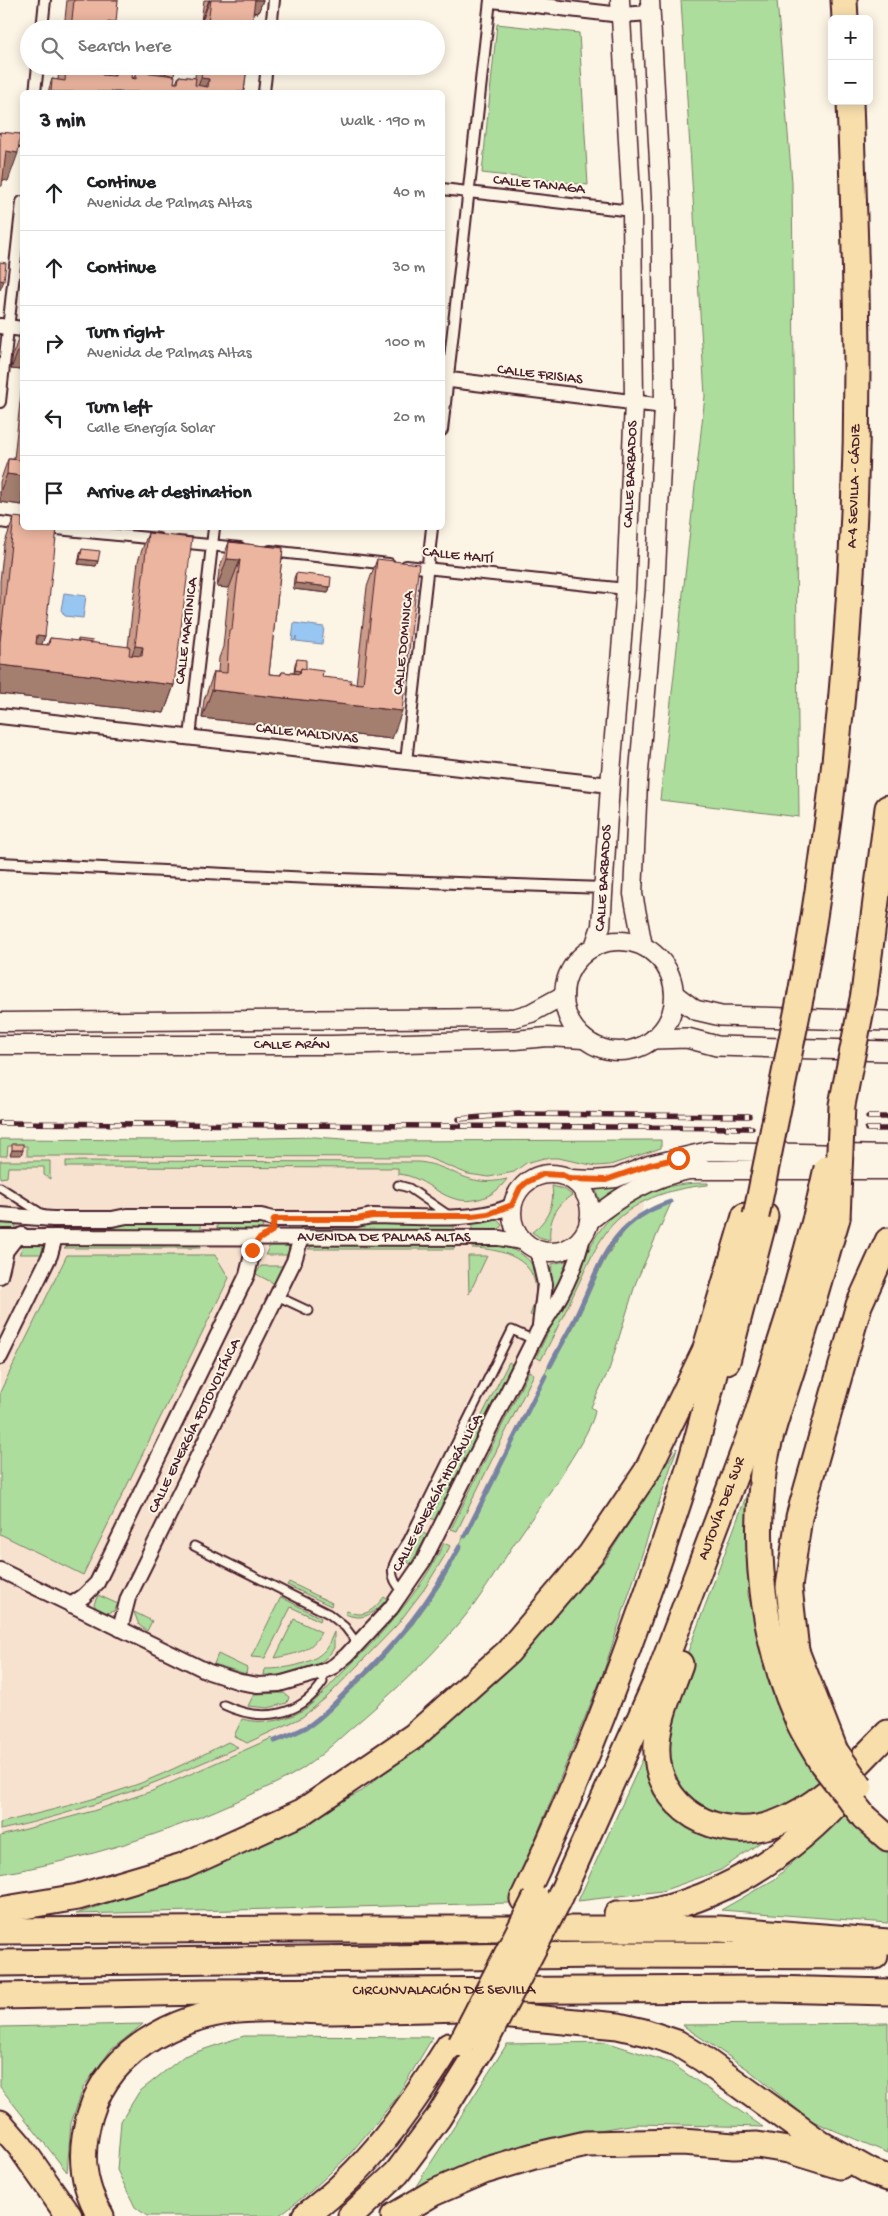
<!DOCTYPE html>
<html lang="en">
<head>
<meta charset="utf-8">
<style>
  :root { --surface:#fff; --page:#f6f6f6; --text:#202124; --muted:#757577; --line:#e0e0e0 }
  body { margin:0; font-family:"Gochi Hand",sans-serif; background:var(--page); color:var(--text) }
  .controls { position:absolute; right:15px; top:15px; display:grid; overflow:hidden; border-radius:8px; box-shadow:0 2px 12px #0003 }
  .controls button { width:45px; height:45px; display:grid; place-items:center; padding:0; border:0; border-bottom:1px solid var(--line); background:var(--surface); color:var(--text); font:25px sans-serif }
  .stop { position:absolute; width:15px; height:15px; margin:-11px; border:4px solid #ea580c; border-radius:50%; background:#fff }
  .stop.end { background:#ea580c; border-color:#fff; box-shadow:0 1px 5px #0008 }
  .list { margin:0; padding:0; list-style:none }
  h2 { display:flex; justify-content:space-between; align-items:center; height:65px; margin:0; padding:0 20px; font-size:21px }
  h2 small { font-size:16px; font-weight:400; color:var(--muted) }
  .list li { display:grid; grid-template-columns:32px 1fr auto; gap:15px; align-items:center; box-sizing:border-box; height:75px; padding:0 20px; border-top:1px solid var(--line) }
  .list b { display:block; font-size:19px; white-space:nowrap }
  .list p { margin:0; font-size:16px; white-space:nowrap; color:var(--muted) }
  .list em { font-size:16px; font-style:normal; color:var(--muted) }
  .icon { flex:none; width:28px; height:28px; fill:none; stroke:currentColor; stroke-width:2; stroke-linecap:round; stroke-linejoin:round }
  .map { position:relative; flex:none; width:888px; height:2216px; overflow:hidden }
  .search { position:absolute; background:var(--surface); box-shadow:0 2px 12px #0003; left:20px; top:20px; width:425px; height:55px; display:flex; align-items:center; gap:12px; box-sizing:border-box; padding:0 18px; border-radius:28px; color:var(--muted); font-size:19px }
  .panel { position:absolute; background:var(--surface); box-shadow:0 2px 12px #0003; left:20px; top:90px; width:425px; height:440px; border-radius:8px }
  .map>svg:first-child { display:block }
  .built { fill:#f7e2d0 }
  .green { fill:#acdd9d; stroke:#7b7e64 }
  .water { fill:#97c6f2; stroke:#7883a2 }
  .lines { fill:none; stroke-linecap:round; stroke-linejoin:round }
  .stream { stroke:#7883a2; stroke-width:5 }
  .service-casing { stroke:#4a1f2b; stroke-width:11 }
  .pedestrian-casing { stroke:#4a1f2b; stroke-width:14 }
  .minor-casing { stroke:#4a1f2b; stroke-width:18 }
  .tertiary-casing { stroke:#4a1f2b; stroke-width:21 }
  .secondary-casing { stroke:#4a1f2b; stroke-width:22 }
  .motorway-casing { stroke:#4a1f2b; stroke-width:29 }
  .service { stroke:#fcf5e5; stroke-width:7 }
  .pedestrian { stroke:#fcf5e5; stroke-width:10 }
  .minor { stroke:#fcf5e5; stroke-width:14 }
  .tertiary { stroke:#fcf5e5; stroke-width:18 }
  .secondary { stroke:#fcf5e5; stroke-width:19 }
  .motorway { stroke:#f8deab; stroke-width:25 }
  .rail-casing { stroke:#4a1f2b; stroke-width:5.5 }
  .rail { stroke:#fcf5e5; stroke-width:4; stroke-dasharray:11; stroke-linecap:butt }
  .motorway-bridge-casing { stroke:#4a1f2b; stroke-width:29; stroke-linecap:butt }
  .motorway-bridge { stroke:#f8deab; stroke-width:25 }
  .wall { fill:#ca9c89; stroke:#4a1f2b }
  .shaded-wall { fill:#a47f6f; stroke:#4a1f2b }
  .building { fill:#ebb59f; stroke:#4a1f2b }
  .route { stroke:#ea580c; stroke-width:6 }
  .labels { text-anchor:middle; dominant-baseline:central; stroke-width:4; stroke-linejoin:round; paint-order:stroke }
  .street-label { font-size:15px; fill:#4a1f2b; stroke:#fcf5e5 }
</style>
</head>
<body>
<div class="map">
<svg width="888" height="2216" viewBox="0 0 888 2216">
  <rect width="100%" height="100%" fill="#fcf5e5"/>
  <filter id="ink" filterUnits="userSpaceOnUse"><feTurbulence type="fractalNoise" baseFrequency=".02" numOctaves="2"/><feDisplacementMap in="SourceGraphic" scale="10" xChannelSelector="R" yChannelSelector="G"/><feConvolveMatrix kernelMatrix="1 2 1 2 8 2 1 2 1" color-interpolation-filters="sRGB"/></filter>
  <g filter="url(#ink)">
    <polygon class="built" points="315,1137 372,1141 661,1140 613,1318 413,1638 273,1780 0,1872 0,1534 83,1574 0,1392 0,1139 169,1140"/>
    <g class="green">
      <polygon points="681,0 777,0 792,182 799,817 660,800 705,396"/>
      <polygon points="497,24 579,33 588,185 482,173"/>
      <polygon points="315,1137 372,1141 661,1140 661,1148 610,1165 596,1166 558,1158 544,1158 526,1163 514,1172 489,1177 468,1174 426,1157 27,1156 27,1146 8,1146 7,1156 0,1156 0,1139 169,1140"/>
      <polygon points="0,1161 50,1161 50,1179 44,1175 44,1167 8,1167 7,1177 0,1178"/>
      <path d="M 66,1161 L 419,1162 C 455,1166 466,1189 507,1179 C 500,1189 491,1196 479,1199 C 444,1208 429,1176 398,1174 L 398,1168 L 66,1167 Z"/>
      <path d="M 708,1183 L 708,1185 C 671,1188 631,1200 607,1231 C 595,1247 587,1266 578,1285 C 566,1310 554,1335 541,1360 L 536,1357 C 549,1331 562,1304 575,1278 C 583,1263 589,1247 598,1233 C 623,1196 665,1182 708,1183 Z"/>
      <path d="M 552,1186 L 564,1189 L 572,1195 C 556,1205 548,1222 550,1240 L 539,1237 L 532,1232 C 547,1221 555,1205 552,1186 Z"/>
      <polygon points="623,1186 600,1202 596,1190"/>
      <path d="M 671,1203 L 636,1282 L 609,1370 L 591,1407 L 595,1410 C 595,1429 540,1506 527,1525 C 508,1551 493,1579 474,1605 C 438,1652 394,1692 348,1731 C 333,1744 319,1758 302,1769 C 285,1780 265,1788 246,1797 C 167,1834 85,1859 0,1874 L 0,1836 L 93,1811 L 152,1791 L 272,1738 L 274,1743 L 308,1728 L 321,1719 L 376,1666 L 413,1624 L 442,1582 L 461,1546 L 460,1545 L 464,1535 L 467,1536 L 546,1377 L 544,1376 L 548,1367 L 550,1368 C 557,1355 566,1341 573,1328 C 598,1280 610,1219 671,1203 Z"/>
      <polygon points="497,1220 502,1225 497,1232 472,1232 472,1222"/>
      <polygon points="0,1221 14,1221 16,1224 16,1229 13,1231 0,1231"/>
      <polygon points="217,1221 261,1223 263,1227 259,1232 217,1232"/>
      <polygon points="123,1222 201,1222 201,1232 44,1231 43,1230 45,1228 111,1228"/>
      <polygon points="373,1222 454,1222 454,1232 286,1230 288,1228 356,1228"/>
      <polygon points="25,1243 41,1244 44,1249 43,1254 19,1254"/>
      <polygon points="200,1243 200,1248 64,1248 70,1244"/>
      <polygon points="284,1243 289,1247 289,1255 265,1255 271,1244"/>
      <polygon points="455,1243 454,1249 308,1249 315,1244"/>
      <path d="M 472,1243 C 498,1244 534,1248 538,1281 C 540,1292 536,1306 535,1317 L 530,1315 C 550,1267 513,1249 472,1248 Z"/>
      <polygon points="67,1255 215,1255 229,1278 83,1575 0,1534 0,1392"/>
      <polygon points="468,1256 487,1256 469,1294"/>
      <polygon points="570,1260 550,1304 552,1264"/>
      <polygon points="261,1266 283,1266 275,1284 256,1274"/>
      <polygon points="509,1362 512,1364 435,1520 430,1518"/>
      <polygon points="529,1371 534,1374 457,1531 451,1529"/>
      <polygon points="677,1448 602,1676 509,1903 76,1914 217,1866 362,1791 518,1660 606,1559"/>
      <polygon points="751,1483 748,1595 779,1703 823,1785 775,1832 721,1870 662,1891 578,1901 671,1697"/>
      <polygon points="423,1533 427,1535 411,1564 407,1562"/>
      <path d="M 444,1543 L 450,1546 L 447,1552 L 425,1588 L 397,1625 L 327,1697 L 301,1718 L 247,1743 L 234,1736 L 242,1719 C 261,1724 280,1722 298,1713 C 314,1705 327,1688 340,1675 C 381,1635 419,1595 444,1543 Z"/>
      <polygon points="289,1582 332,1603 331,1606 287,1585"/>
      <polygon points="98,1595 118,1604 114,1611 107,1613 96,1608 94,1604"/>
      <polygon points="281,1597 321,1618 320,1621 291,1607 265,1658 251,1657"/>
      <path d="M 384,1597 L 387,1599 C 374,1613 365,1622 345,1614 L 347,1611 C 365,1619 373,1610 384,1597 Z"/>
      <polygon points="134,1612 152,1621 147,1631 139,1625"/>
      <path d="M 294,1619 L 321,1632 C 313,1651 295,1654 275,1658 Z"/>
      <path d="M 334,1632 L 334,1648 C 322,1670 286,1676 264,1675 L 265,1669 C 283,1669 312,1665 325,1650 C 329,1645 331,1638 334,1632 Z"/>
      <polygon points="218,1654 247,1668 246,1674 214,1664"/>
      <polygon points="284,1693 289,1697 287,1703 268,1708 248,1706 254,1694"/>
      <path d="M 228,1742 L 238,1747 C 161,1782 84,1812 0,1830 L 0,1823 C 47,1811 96,1800 141,1783 C 171,1771 200,1756 228,1742 Z"/>
      <polygon points="845,1813 888,1852 888,1923 721,1910 775,1879"/>
      <polygon points="888,2023 888,2153 810,2120 749,2070 682,2025"/>
      <polygon points="143,2024 111,2050 84,2086 71,2123 67,2172 0,2087 0,2027"/>
      <polygon points="244,2036 433,2037 395,2100 349,2155 310,2192 278,2216 147,2216 135,2207 117,2170 121,2121 139,2092 184,2056"/>
      <polygon points="606,2042 671,2063 763,2127 636,2124 550,2138 475,2161 411,2194 507,2044"/>
    </g>
    <g class="water">
      <polygon points="64,593 86,596 83,618 65,616 61,610"/>
      <polygon points="294,623 324,627 322,644 296,641 296,636 295,641 292,640"/>
    </g>
    <g class="lines">
      <g class="stream">
        <path d="M 550,1366 C 558,1350 567,1335 575,1319 C 601,1266 607,1223 670,1202"/>
        <polyline points="465,1536 545,1376"/>
        <path d="M 275,1741 C 286,1736 299,1732 310,1725 C 326,1714 339,1699 352,1686 C 398,1642 430,1603 460,1546"/>
      </g>
      <g class="service-casing">
        <g id="service">
          <polyline points="398,1185 409,1188 450,1216"/>
          <polyline points="0,1187 44,1215"/>
          <polyline points="277,1296 309,1311"/>
          <polyline points="194,1546 329,1614 345,1627 357,1643"/>
          <path d="M 403,1592 C 383,1571 395,1561 408,1540 L 512,1330 L 534,1340"/>
          <path d="M 224,1705 C 260,1722 299,1718 323,1682 L 321,1672"/>
        </g>
      </g>
      <g class="pedestrian-casing">
        <g id="pedestrian">
          <polyline points="42,29 45,0"/>
          <polyline points="271,29 274,0"/>
          <polyline points="35,92 38,66"/>
          <polyline points="264,92 267,66"/>
          <polyline points="0,139 22,141"/>
          <polyline points="442,189 632,211"/>
          <polyline points="0,402 22,202"/>
          <polyline points="442,430 490,0"/>
          <polyline points="0,522 22,525"/>
          <polyline points="47,528 158,539"/>
          <polyline points="178,542 240,548"/>
          <polyline points="270,551 389,564"/>
          <polyline points="406,566 626,589"/>
          <polyline points="190,737 214,528"/>
          <polyline points="406,762 432,528"/>
          <polyline points="0,863 311,878 604,888"/>
        </g>
      </g>
      <g class="minor-casing">
        <g id="minor">
          <polyline points="492,0 621,15 651,13"/>
          <polyline points="0,326 22,329"/>
          <polyline points="442,379 664,406"/>
          <polyline points="0,716 610,785"/>
          <path d="M 0,1215 L 53,1219 L 112,1219 L 127,1216 L 261,1216 L 273,1219 L 357,1219 L 372,1216 C 414,1216 475,1224 513,1205"/>
          <path id="s1" d="M 0,1237 L 499,1238 L 527,1243"/>
          <polyline points="537,1249 545,1284 540,1325"/>
          <polyline points="5,1252 15,1239 22,1235"/>
          <polyline points="0,1276 5,1255 4,1243"/>
          <polyline points="0,1357 50,1255 55,1237"/>
          <path d="M 0,1570 L 209,1672 L 240,1682 L 258,1685 L 279,1684 L 324,1671 L 334,1666 L 347,1655 L 391,1608 L 424,1560 L 538,1331 C 561,1299 575,1271 584,1233"/>
          <polyline points="71,1605 84,1596 97,1583 247,1275 252,1255 251,1238"/>
          <polyline points="120,1629 128,1598 294,1261 301,1238"/>
        </g>
      </g>
      <g class="tertiary-casing">
        <g id="tertiary">
          <circle cx="619" cy="996" r="55"/>
          <polyline points="643,946 633,894 638,782 655,591 664,406 661,197 650,0"/>
          <path id="s2" d="M 594,947 L 601,926 L 610,785 L 626,589 L 634,402 L 632,211 L 620,0"/>
          <polyline points="0,1022 514,1018 531,1013 564,995"/>
          <path id="s3" d="M 0,1045 L 332,1045 L 515,1040 L 547,1037 L 584,1039"/>
          <circle cx="551" cy="1213" r="39"/>
          <polyline points="570,1179 594,1180 616,1178 649,1165 709,1151 888,1155"/>
          <path d="M 589,1221 C 620,1196 649,1178 689,1170 L 888,1170"/>
        </g>
      </g>
      <g class="secondary-casing">
        <g id="secondary">
          <polyline points="675,995 695,1010 721,1016 888,1021"/>
          <polyline points="654,1039 687,1038 717,1046 888,1051"/>
        </g>
      </g>
      <g class="motorway-casing">
        <g id="motorway">
          <polyline points="844,0 845,19"/>
          <path id="s4" d="M 801,994 C 838,790 857,574 857,367 C 857,278 853,190 850,101"/>
          <polyline points="864,994 888,808"/>
          <polyline points="727,1361 765,1216"/>
          <path d="M 680,1664 C 671,1690 658,1717 657,1744 C 653,1810 720,1844 776,1823 C 821,1807 855,1766 888,1733"/>
          <polyline points="835,1751 796,1651 789,1587 799,1517 859,1305 888,1241"/>
          <path d="M 822,1763 C 814,1749 804,1734 798,1720 C 765,1646 754,1563 762,1483 C 765,1442 783,1399 795,1359 C 810,1313 823,1265 837,1218"/>
          <polyline points="864,1817 888,1838"/>
          <path id="s5" d="M 560,1897 L 659,1676 L 756,1419 L 789,1316 L 816,1217"/>
          <path d="M 523,1899 C 588,1763 641,1619 687,1475 C 701,1431 711,1384 723,1339"/>
          <polyline points="0,1910 78,1897 183,1866 302,1812 414,1736 508,1652 591,1554 647,1471 705,1351 745,1216"/>
          <path d="M 617,1914 C 629,1913 643,1914 655,1911 C 734,1893 797,1849 850,1789"/>
          <polyline points="0,1931 290,1929 720,1929 888,1942"/>
          <polyline points="0,1963 605,1955 875,1956"/>
          <path id="s6" d="M 0,1996 L 205,1992 L 771,1989 L 888,1992"/>
          <polyline points="479,2013 618,2026 644,2032 677,2043 703,2059 821,2144 871,2172 888,2178"/>
          <polyline points="0,2123 20,2146 69,2216"/>
          <path d="M 101,2216 C 81,2184 79,2151 90,2115 C 111,2044 188,2010 257,2009 C 282,2008 307,2011 332,2011 C 385,2010 438,2009 491,2007"/>
          <path d="M 305,2216 C 368,2170 408,2111 449,2046"/>
          <polyline points="351,2216 397,2173 438,2118 484,2044"/>
          <polyline points="394,2216 433,2193 484,2171 534,2156 586,2144 682,2142 734,2146 757,2145 788,2150 840,2166"/>
        </g>
      </g>
      <use href="#service" class="service"/>
      <use href="#pedestrian" class="pedestrian"/>
      <use href="#minor" class="minor"/>
      <use href="#tertiary" class="tertiary"/>
      <use href="#secondary" class="secondary"/>
      <use href="#motorway" class="motorway"/>
      <g class="rail-casing">
        <g id="rail">
          <polyline points="868,1117 888,1117"/>
          <polyline points="459,1119 518,1114 749,1116"/>
          <polyline points="0,1123 752,1128"/>
          <polyline points="867,1129 888,1129"/>
        </g>
      </g>
      <use href="#rail" class="rail"/>
      <g class="motorway-bridge-casing">
        <g id="motorway-bridge">
          <polyline points="756,1216 801,994"/>
          <polyline points="816,1217 827,1168"/>
          <polyline points="837,1218 842,1105 864,994"/>
          <polyline points="835,1751 860,1787"/>
          <polyline points="822,1763 864,1817"/>
          <polyline points="461,2044 536,1898"/>
          <polyline points="484,2044 560,1897"/>
        </g>
      </g>
      <use href="#motorway-bridge" class="motorway-bridge"/>
    </g>
    <g class="wall">
      <polygon points="67,0 118,0 114,25 115,29 64,29"/>
      <polygon points="204,0 263,0 258,13 253,12 251,29 200,29 202,21 201,21"/>
      <polygon points="59,66 110,66 107,75 113,76 116,69 134,78 136,71 162,74 164,66 175,66 174,76 174,83 176,83 179,76 195,78 196,66 247,66 244,92 48,92 52,79 58,80"/>
      <polygon points="22,328 22,370 11,369 13,354"/>
      <polygon points="22,384 22,505 0,502 0,482 8,459 14,459"/>
      <polygon points="14,517 45,636 41,645 47,645 50,638 128,647 138,561 148,533 174,685 164,713 0,694 0,581 4,545"/>
      <polygon points="229,542 283,548 269,674 280,675 282,672 294,673 295,664 297,659 306,669 322,677 350,683 356,684 367,587 377,559 392,739 202,718 204,700 214,672 218,672 219,658 223,647 229,588 217,587 219,570"/>
      <polygon points="82,549 98,561 96,566 78,564 80,554"/>
      <polygon points="296,573 330,587 328,593 293,589 294,578"/>
    </g>
    <g class="shaded-wall">
      <polygon points="209,0 210,0 202,21 201,21"/>
      <polygon points="251,0 263,0 258,13 246,11"/>
      <polygon points="108,21 116,22 113,29 105,29"/>
      <polygon points="103,67 110,68 101,92"/>
      <polygon points="201,78 209,79 204,92 196,92"/>
      <polygon points="6,151 18,153 8,181 0,180"/>
      <polygon points="0,280 4,281 0,290"/>
      <polygon points="22,341 22,370 11,369"/>
      <polygon points="7,474 22,476 22,505 0,502 0,492"/>
      <polygon points="80,559 98,561 96,566 78,564"/>
      <polygon points="227,559 240,560 229,588 217,587"/>
      <polygon points="295,583 330,587 328,593 293,589"/>
      <polygon points="37,635 45,636 34,664"/>
      <polygon points="135,646 143,647 133,675 125,674"/>
      <polygon points="0,665 174,685 164,713 0,694"/>
      <polygon points="295,670 300,671 298,676 294,675"/>
      <polygon points="212,690 402,711 392,739 202,718"/>
      <polygon points="12,1150 23,1150 21,1155 10,1155"/>
    </g>
    <g class="building">
      <polygon points="74,0 118,0 116,22 108,21 108,25 115,25 115,29 71,29"/>
      <polygon points="211,0 255,0 251,29 207,29"/>
      <polygon points="66,66 110,66 110,68 103,67 102,75 115,76 116,69 133,71 132,78 136,79 136,71 175,76 174,83 178,83 179,76 196,78 195,85 208,87 209,79 201,78 203,66 247,66 244,92 51,92 52,79 65,81"/>
      <polygon points="165,66 175,66 174,76 164,73"/>
      <polygon points="0,132 20,134 18,153 6,151 2,186 0,186"/>
      <polygon points="0,262 6,263 4,281 0,280"/>
      <polygon points="22,447 22,476 7,474 8,459 21,460"/>
      <polygon points="14,517 22,518 22,528 57,528 45,636 37,635 36,644 49,645 50,638 61,639 130,647 129,655 142,656 143,647 135,646 148,533 192,538 174,685 0,665 0,642"/>
      <polygon points="229,542 283,548 269,674 281,675 282,672 300,674 301,668 323,671 322,677 351,680 350,683 363,684 377,559 419,564 402,711 212,690 214,672 227,673 229,630 232,630 235,599 240,560 227,559"/>
      <polygon points="82,549 100,551 98,561 80,559"/>
      <polygon points="296,573 331,577 330,587 295,583"/>
      <polygon points="78,639 93,641 92,643 78,641"/>
      <polygon points="297,659 306,660 306,669 301,668 300,671 295,670"/>
      <rect x="12" y="1144" width="11" height="6"/>
    </g>
  </g>
  <g class="lines" filter="url(#ink)">
    <polyline class="route" points="252,1250 258,1240 272,1231 274,1219 357,1219 372,1216 472,1216 488,1214 512,1205 520,1188 527,1182 543,1174 562,1175 570,1179 606,1180 649,1165 678,1158"/>
  </g>
  <g class="labels">
    <g class="street-label">
      <text transform="translate(539 185) rotate(6)">CALLE TANAGA</text>
      <text transform="translate(540 375) rotate(7)">CALLE FRISIAS</text>
      <text stroke="none"><textPath href="#s2" startOffset="475">CALLE BARBADOS</textPath></text>
      <text stroke="none"><textPath href="#s4" startOffset="511">A-4 SEVILLA - CÁDIZ</textPath></text>
      <text transform="translate(458 556) rotate(6)">CALLE HAITÍ</text>
      <text transform="translate(187 631) rotate(-83)">CALLE MARTINICA</text>
      <text transform="translate(404 643) rotate(-84)">CALLE DOMINICA</text>
      <text transform="translate(307 734) rotate(6)">CALLE MALDIVAS</text>
      <text stroke="none"><textPath href="#s2" startOffset="70">CALLE BARBADOS</textPath></text>
      <text stroke="none"><textPath href="#s3" startOffset="292">CALLE ARÁN</textPath></text>
      <text stroke="none"><textPath href="#s1" startOffset="384">AVENIDA DE PALMAS ALTAS</textPath></text>
      <text transform="translate(195 1426) rotate(-64)">CALLE ENERGÍA FOTOVOLTÁICA</text>
      <text transform="translate(438 1493) rotate(-62)">CALLE ENERGÍA HIDRÁULICA</text>
      <text stroke="none"><textPath href="#s5" startOffset="421">AUTOVÍA DEL SUR</textPath></text>
      <text stroke="none"><textPath href="#s6" startOffset="444">CIRCUNVALACIÓN DE SEVILLA</textPath></text>
    </g>
  </g>
</svg>
<div class="controls">
<button>+</button>
<button>−</button>
</div>
<div class="stop" style="left:678px;top:1158px"></div>
<div class="stop end" style="left:252px;top:1250px"></div>
<div class="search"><svg class="icon" aria-label="search" viewBox="0 0 24 24"><circle cx="10" cy="10" r="6"/><path d="M15 15l6 6"/></svg>Search here</div>
<section class="panel">
<h2>3 min<small>Walk · 190 m</small></h2>
<ul class="list">
<li><svg class="icon" aria-label="ahead" viewBox="0 0 24 24"><path d="M12 20V5M6 11l6-6 6 6"/></svg><div><b>Continue</b><p>Avenida de Palmas Altas</p></div><em>40 m</em></li>
<li><svg class="icon" aria-label="ahead" viewBox="0 0 24 24"><path d="M12 20V5M6 11l6-6 6 6"/></svg><div><b>Continue</b></div><em>30 m</em></li>
<li><svg class="icon" aria-label="right" viewBox="0 0 24 24"><path d="M7 20v-9h11M14 6l5 5-5 5"/></svg><div><b>Turn right</b><p>Avenida de Palmas Altas</p></div><em>100 m</em></li>
<li><svg class="icon" aria-label="left" viewBox="0 0 24 24"><path d="M17 20v-9H6M10 6l-5 5 5 5"/></svg><div><b>Turn left</b><p>Calle Energía Solar</p></div><em>20 m</em></li>
<li><svg class="icon" aria-label="arrive" viewBox="0 0 24 24"><path d="M6 21V4h12l-3 4 3 4H6"/></svg><div><b>Arrive at destination</b></div></li>
</ul>
</section>
</div>
</body>
</html>
